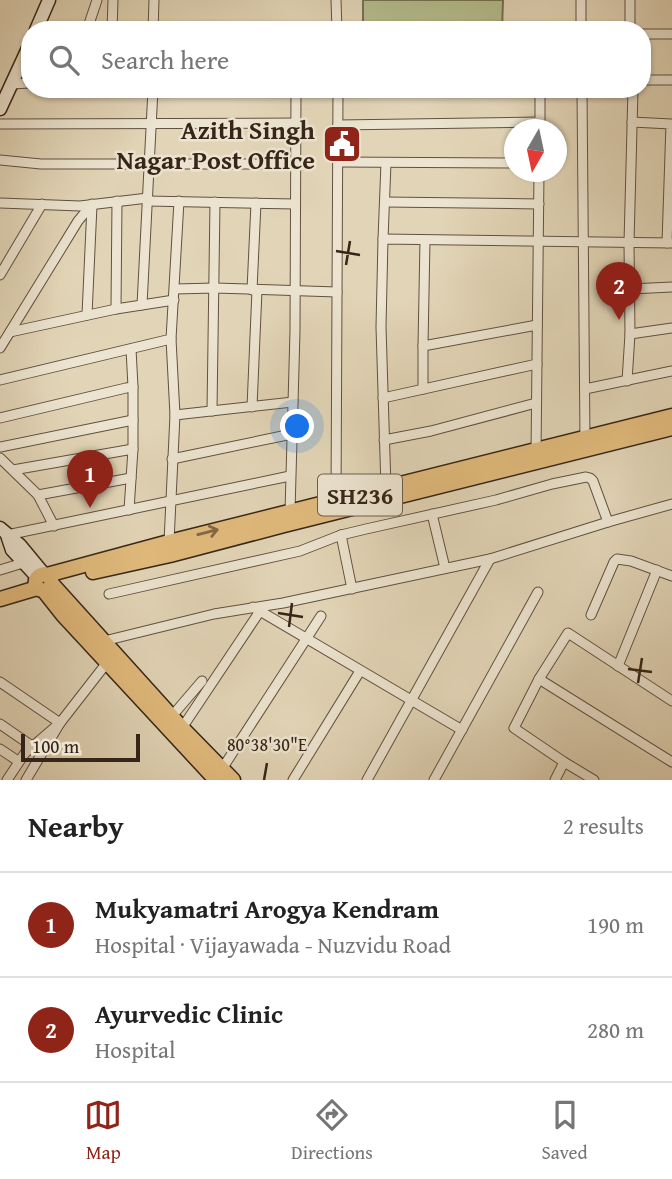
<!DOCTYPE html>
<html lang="en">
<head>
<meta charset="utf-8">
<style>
  :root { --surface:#fff; --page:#f2f2f2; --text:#222; --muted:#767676; --line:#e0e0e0; --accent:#8f2418 }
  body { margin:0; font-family:"Gentium Book Plus",serif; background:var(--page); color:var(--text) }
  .compass { position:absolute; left:504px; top:119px; width:63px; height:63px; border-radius:50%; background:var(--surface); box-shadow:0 2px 5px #0004; rotate:189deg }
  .scale { position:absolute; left:21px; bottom:18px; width:119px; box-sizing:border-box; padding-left:7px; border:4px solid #362518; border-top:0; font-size:19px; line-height:24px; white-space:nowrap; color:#362518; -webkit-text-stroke:5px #ece4d0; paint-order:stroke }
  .you { position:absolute; left:298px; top:427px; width:24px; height:24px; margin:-18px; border:5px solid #fff; border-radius:50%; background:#1a73e8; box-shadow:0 0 0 10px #1a73e833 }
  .badge { display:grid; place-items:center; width:46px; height:46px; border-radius:50%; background:var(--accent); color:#fff; font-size:23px; font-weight:700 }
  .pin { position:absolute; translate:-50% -58px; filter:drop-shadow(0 2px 4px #0008) }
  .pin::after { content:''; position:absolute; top:37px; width:24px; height:21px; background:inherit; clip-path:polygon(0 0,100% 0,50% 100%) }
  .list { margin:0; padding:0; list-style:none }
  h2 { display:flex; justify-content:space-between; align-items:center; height:91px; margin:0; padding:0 28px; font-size:30px }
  h2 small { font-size:23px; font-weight:400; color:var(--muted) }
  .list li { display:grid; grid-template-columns:46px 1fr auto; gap:21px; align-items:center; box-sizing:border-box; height:105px; padding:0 28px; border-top:2px solid var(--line) }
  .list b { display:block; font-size:26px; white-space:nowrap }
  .list p { margin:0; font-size:23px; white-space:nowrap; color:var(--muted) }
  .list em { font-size:23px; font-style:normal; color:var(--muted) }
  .icon { flex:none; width:38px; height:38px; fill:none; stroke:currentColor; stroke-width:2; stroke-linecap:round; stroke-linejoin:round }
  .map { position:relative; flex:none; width:672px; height:780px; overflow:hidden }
  .search { position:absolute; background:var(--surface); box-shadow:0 2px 5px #0004; left:21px; right:21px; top:21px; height:77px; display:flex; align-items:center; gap:18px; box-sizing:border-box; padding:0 24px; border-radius:28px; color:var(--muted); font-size:26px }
  .sheet { height:301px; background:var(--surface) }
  nav { display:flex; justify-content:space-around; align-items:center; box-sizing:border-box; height:98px; border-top:2px solid var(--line); background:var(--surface); font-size:19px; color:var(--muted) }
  nav a { display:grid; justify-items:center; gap:4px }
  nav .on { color:var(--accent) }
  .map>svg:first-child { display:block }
  .green { fill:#b4bd8e; stroke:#757153; stroke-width:2 }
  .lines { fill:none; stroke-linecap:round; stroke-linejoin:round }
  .street-casing { stroke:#615140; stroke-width:11 }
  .secondary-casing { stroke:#362518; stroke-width:15 }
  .primary-casing { stroke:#362518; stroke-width:17 }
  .street { stroke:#ece4d0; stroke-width:9 }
  .secondary { stroke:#ece4d0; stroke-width:12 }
  .primary { stroke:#e1ba7c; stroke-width:14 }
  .oneway { stroke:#836845 }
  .ticks { fill:none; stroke:#362518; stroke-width:2.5 }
  .labels { text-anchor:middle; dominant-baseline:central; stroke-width:5; stroke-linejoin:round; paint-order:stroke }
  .shield { fill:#ece4d0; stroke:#6d5e4f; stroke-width:2 }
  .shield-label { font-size:24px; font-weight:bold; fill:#362518 }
  .poi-label { font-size:26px; font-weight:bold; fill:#362518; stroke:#ece4d0; text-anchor:end }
  .ticks-label { font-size:18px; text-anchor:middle; fill:#362518; stroke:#ece4d0; stroke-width:5; stroke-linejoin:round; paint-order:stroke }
</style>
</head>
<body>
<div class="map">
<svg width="672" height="780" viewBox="0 0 672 780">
  <rect width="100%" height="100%" fill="#e2d5b7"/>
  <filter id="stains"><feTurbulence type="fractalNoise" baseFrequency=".00286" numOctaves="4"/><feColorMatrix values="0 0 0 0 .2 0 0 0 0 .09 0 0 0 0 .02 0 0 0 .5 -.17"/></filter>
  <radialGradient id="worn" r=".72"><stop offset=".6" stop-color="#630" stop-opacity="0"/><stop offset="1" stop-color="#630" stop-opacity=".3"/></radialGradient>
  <polygon class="green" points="363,0 503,0 502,30 363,30"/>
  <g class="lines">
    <g class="street-casing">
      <g id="street">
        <polyline points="336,0 337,30"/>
        <polyline points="581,0 581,30"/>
        <polyline points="87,30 97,0"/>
        <polyline points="112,30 113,0"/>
        <polyline points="153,30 154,0"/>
        <polyline points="630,30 630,0"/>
        <polyline points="642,34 672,34"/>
        <polyline points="642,80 672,80"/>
        <polyline points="12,84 30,83"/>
        <polyline points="540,89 540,130"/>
        <polyline points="582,89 585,441"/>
        <polyline points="632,122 671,124 667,243"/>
        <polyline points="0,124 297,123"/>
        <polyline points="338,125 540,122"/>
        <polyline points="0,160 41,164 296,164"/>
        <polyline points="338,162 514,163"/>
        <polyline points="148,201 295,204"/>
        <polyline points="385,202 539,204"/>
        <polyline points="0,203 80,206 148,198"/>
        <polyline points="383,239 386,163"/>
        <polyline points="0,275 42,204"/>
        <polyline points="175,289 215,288 337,292"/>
        <polyline points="630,289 672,287"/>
        <polyline points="252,290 256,203"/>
        <polyline points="142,305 153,89"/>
        <polyline points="116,309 117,201"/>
        <polyline points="87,315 92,205"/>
        <polyline points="10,332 116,309 174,300"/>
        <polyline points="630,334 672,328"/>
        <polyline points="171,339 175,415"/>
        <polyline points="423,346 425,240"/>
        <polyline points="0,348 78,221 92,204"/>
        <polyline points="131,349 133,387 133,449"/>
        <polyline points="0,380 171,339 179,201"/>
        <polyline points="627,381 630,334 629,243 633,89"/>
        <polyline points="423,389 423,346 537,325"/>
        <polyline points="585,389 672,371"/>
        <polyline points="383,398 537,364"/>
        <polyline points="252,407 257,290"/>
        <polyline points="212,411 215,202"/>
        <polyline points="0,418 126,388 133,387"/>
        <polyline points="384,440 431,431 536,403"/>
        <polyline points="0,447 133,420"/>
        <polyline points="536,453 539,172"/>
        <polyline points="0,458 38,495 54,526"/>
        <polyline points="172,459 292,434"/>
        <polyline points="13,470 133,449 129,510"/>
        <polyline points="386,488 381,327 383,239 672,243"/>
        <polyline points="38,495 131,478"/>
        <polyline points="336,501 338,89"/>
        <polyline points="290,512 295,331 296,89"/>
        <polyline points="432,514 445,568"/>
        <polyline points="7,535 290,476"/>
        <polyline points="341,535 352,589"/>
        <polyline points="169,542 175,415 293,402"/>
        <polyline points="0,570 23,563"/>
        <polyline points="109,594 300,551 341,535 366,529 496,500 552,484 586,477 590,478 593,481 608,522"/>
        <polyline points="253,607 462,730"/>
        <polyline points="591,615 614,562 617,559 631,561 672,576"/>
        <polyline points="104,641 214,614 283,603 490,559 608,522 672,504"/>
        <polyline points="618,666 657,570"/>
        <polyline points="539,679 568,633 672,701"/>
        <polyline points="0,682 60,723 26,780"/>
        <polyline points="172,716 202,681"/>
        <polyline points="0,724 32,746"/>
        <polyline points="182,728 260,611"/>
        <polyline points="0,749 18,761"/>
        <polyline points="564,762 514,728 539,679 672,762"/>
        <polyline points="222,769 321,616"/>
        <polyline points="7,780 25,753 60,723 109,660"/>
        <polyline points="293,780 360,671"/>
        <polyline points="367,780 490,559"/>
        <polyline points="434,780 538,592"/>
        <polyline points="555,780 564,762 594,780"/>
      </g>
    </g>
    <g class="secondary-casing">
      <g id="secondary">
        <polyline points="36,30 49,0"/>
        <polyline points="0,109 30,44"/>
        <polyline points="0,528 20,545 44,574"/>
        <polyline points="7,535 12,550 37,577"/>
      </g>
    </g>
    <g class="primary-casing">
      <g id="primary">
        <polyline points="93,572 170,555 284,525 672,428"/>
        <polyline points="47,575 169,542 672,416"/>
        <path d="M 52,584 C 49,591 43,592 37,588 C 34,581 36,576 44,574 L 50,577 L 52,584 L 182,728 L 233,780"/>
        <polyline points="44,591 63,615 216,780"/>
        <polyline points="0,599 37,588"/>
      </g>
    </g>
    <use href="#street" class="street"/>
    <use href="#secondary" class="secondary"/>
    <use href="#primary" class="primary"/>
  </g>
  <defs><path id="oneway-shaft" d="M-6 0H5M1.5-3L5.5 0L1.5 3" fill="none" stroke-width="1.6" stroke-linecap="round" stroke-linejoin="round" transform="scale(1.75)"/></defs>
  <use class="oneway" href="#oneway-shaft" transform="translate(208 532) rotate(-14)"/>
  <path class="ticks" d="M 336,251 L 360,255M 346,265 L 350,241M 278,613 L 303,617M 289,627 L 292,603M 628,669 L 652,672M 638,683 L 642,658M 264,780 L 267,763"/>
  <defs>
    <g id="civic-square" transform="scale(2.0125)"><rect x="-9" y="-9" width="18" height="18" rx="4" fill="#8f2418" stroke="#ece4d0"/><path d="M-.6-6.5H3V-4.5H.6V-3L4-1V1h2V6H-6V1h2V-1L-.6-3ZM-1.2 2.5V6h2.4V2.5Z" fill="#fff"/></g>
  </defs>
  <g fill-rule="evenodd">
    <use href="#civic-square" x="342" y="144"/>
  </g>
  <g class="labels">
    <rect class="shield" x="318" y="474.5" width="84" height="41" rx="5"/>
    <g class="shield-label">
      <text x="360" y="495">SH236</text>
    </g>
    <g class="poi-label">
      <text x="315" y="129">Azith Singh<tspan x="315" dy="30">Nagar Post Office</tspan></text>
    </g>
  </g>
  <g class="ticks-label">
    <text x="267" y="751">80°38'30"E</text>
  </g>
  <rect width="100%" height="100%" filter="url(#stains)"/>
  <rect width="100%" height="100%" fill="url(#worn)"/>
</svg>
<svg class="compass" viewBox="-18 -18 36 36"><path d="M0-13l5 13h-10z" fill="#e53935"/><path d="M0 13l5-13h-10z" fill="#767676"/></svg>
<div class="scale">100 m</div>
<div class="you"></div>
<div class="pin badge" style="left:90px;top:508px">1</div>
<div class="pin badge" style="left:619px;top:320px">2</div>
<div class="search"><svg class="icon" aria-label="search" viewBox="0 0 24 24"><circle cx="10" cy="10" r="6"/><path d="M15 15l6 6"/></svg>Search here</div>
</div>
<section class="sheet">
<h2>Nearby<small>2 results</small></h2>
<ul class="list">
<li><span class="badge">1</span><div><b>Mukyamatri Arogya Kendram</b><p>Hospital · Vijayawada - Nuzvidu Road</p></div><em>190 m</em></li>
<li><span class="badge">2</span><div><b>Ayurvedic Clinic</b><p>Hospital</p></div><em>280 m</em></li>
</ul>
</section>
<nav>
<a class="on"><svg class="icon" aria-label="map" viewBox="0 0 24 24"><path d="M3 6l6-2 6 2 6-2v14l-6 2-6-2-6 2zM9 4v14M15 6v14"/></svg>Map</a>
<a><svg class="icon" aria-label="directions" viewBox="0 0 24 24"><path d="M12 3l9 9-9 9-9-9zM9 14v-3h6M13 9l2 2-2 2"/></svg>Directions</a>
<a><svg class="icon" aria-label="saved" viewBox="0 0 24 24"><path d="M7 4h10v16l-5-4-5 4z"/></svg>Saved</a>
</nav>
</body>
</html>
